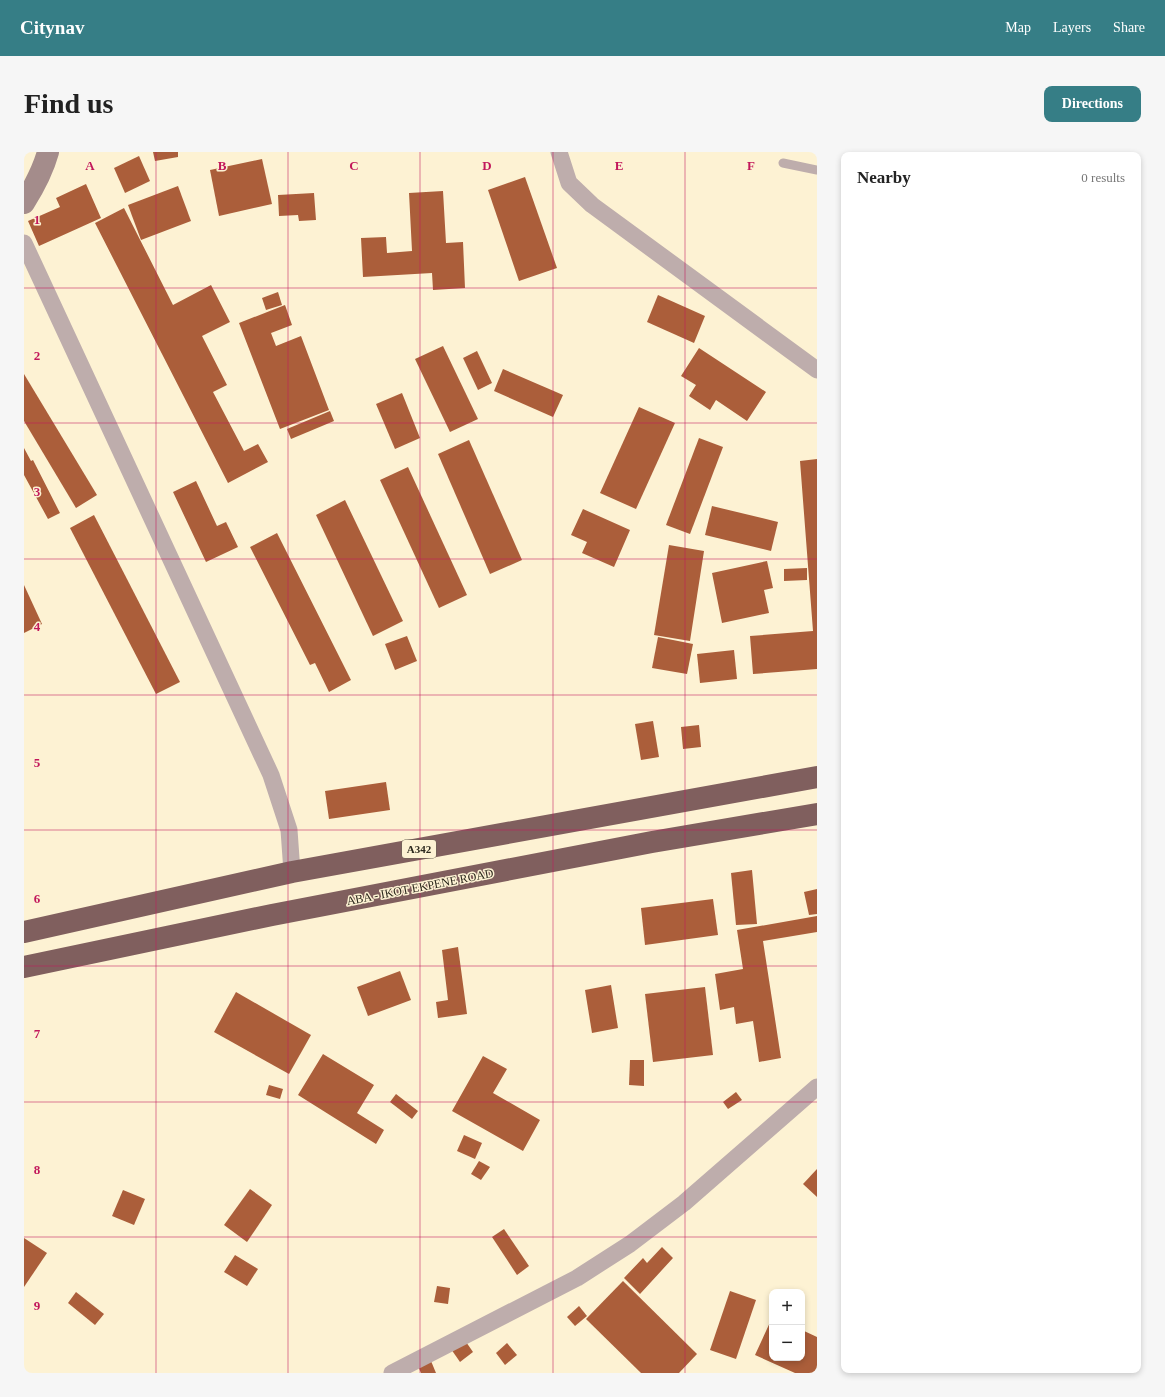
<!DOCTYPE html>
<html lang="en">
<head>
<meta charset="utf-8">
<style>
  :root { --surface:#fff; --page:#f6f6f6; --text:#222; --muted:#767676; --line:#e0e0e0; --accent:#367e86 }
  body { margin:0; font-family:"Times New Roman",serif; background:var(--page); color:var(--text) }
  .controls { position:absolute; right:12px; bottom:12px; display:grid; overflow:hidden; border-radius:8px; box-shadow:0 2px 6px #0003 }
  .controls button { width:36px; height:36px; display:grid; place-items:center; padding:0; border:0; border-bottom:1px solid var(--line); background:var(--surface); color:var(--text); font:20px sans-serif }
  .list { margin:0; padding:0; list-style:none }
  h2 { display:flex; justify-content:space-between; align-items:center; height:52px; margin:0; padding:0 16px; font-size:17px }
  h2 small { font-size:13px; font-weight:400; color:var(--muted) }
  .map { position:relative; flex:none; width:793px; height:1221px; overflow:hidden; border-radius:8px }
  header { display:flex; align-items:center; gap:24px; box-sizing:border-box; height:56px; padding:0 20px; background:var(--accent); color:#fff }
  header strong { font-size:19px }
  nav { display:flex; gap:22px; margin-inline-start:auto; font-size:14px }
  .intro { display:flex; align-items:center; justify-content:space-between; box-sizing:border-box; height:96px; padding:0 24px }
  h1 { margin:0; font-size:28px }
  .button { padding:10px 18px; border-radius:8px; background:var(--accent); color:#fff; font-size:14px; font-weight:700 }
  main { display:flex; gap:24px; padding:0 24px }
  aside { flex:1; background:var(--surface); border-radius:8px; box-shadow:0 2px 6px #0003 }
  .map>svg:first-child { display:block }
  .building { fill:#ab5e3a }
  .lines { fill:none; stroke-linecap:round; stroke-linejoin:round }
  .lane { stroke:#beadac; stroke-width:9 }
  .street { stroke:#beadac; stroke-width:17 }
  .secondary { stroke:#a48c8b; stroke-width:22 }
  .highway { stroke:#805f5e; stroke-width:22 }
  .grid { fill:none; stroke:#c2185b; stroke-width:1; stroke-opacity:0.55 }
  .labels { text-anchor:middle; dominant-baseline:central; stroke-width:3; stroke-linejoin:round; paint-order:stroke }
  .shield { fill:#fdf2d3; stroke:#6b6554; stroke-width:1 }
  .shield-label { font-size:11px; font-weight:bold; fill:#2c281d }
  .street-label { font-size:12px; fill:#2c281d; stroke:#fdf2d3 }
  .grid-label { font-size:13px; text-anchor:middle; font-weight:bold; fill:#c2185b; stroke:#fdf2d3; stroke-width:3; stroke-linejoin:round; paint-order:stroke }
</style>
</head>
<body>
<header>
<strong>Citynav</strong>
<nav><a>Map</a><a>Layers</a><a>Share</a></nav>
</header>
<div class="intro"><h1>Find us</h1><a class="button">Directions</a></div>
<main>
<div class="map">
<svg width="793" height="1221" viewBox="0 0 793 1221">
  <rect width="100%" height="100%" fill="#fdf2d3"/>
  <g class="building">
    <polygon points="129,0 154,0 154,5 131,9"/>
    <polygon points="115,4 126,29 101,41 90,16"/>
    <polygon points="238,7 248,52 195,64 186,18"/>
    <polygon points="501,25 533,116 495,129 464,38"/>
    <polygon points="62,32 77,66 15,94 4,69 36,55 32,46"/>
    <polygon points="154,34 167,69 117,88 104,53"/>
    <polygon points="419,39 422,91 439,90 441,136 409,138 408,121 339,125 337,86 362,85 363,101 388,99 385,41"/>
    <polygon points="290,41 292,68 275,69 274,63 255,64 254,43"/>
    <polygon points="100,56 149,153 187,133 206,170 178,184 203,233 189,240 220,299 234,292 244,310 204,331 71,71"/>
    <polygon points="254,140 258,153 242,158 238,146"/>
    <polygon points="634,143 681,164 670,191 623,170"/>
    <polygon points="261,153 268,173 247,181 252,194 277,184 305,258 256,277 215,171"/>
    <polygon points="419,194 454,267 426,280 391,207"/>
    <polygon points="675,196 742,240 723,269 692,248 686,258 665,244 672,233 657,224"/>
    <polygon points="453,199 468,231 454,238 439,206"/>
    <polygon points="479,217 539,243 529,265 470,239"/>
    <polygon points="0,222 73,343 52,356 0,269"/>
    <polygon points="378,241 396,286 371,297 352,252"/>
    <polygon points="615,255 651,271 612,357 576,341"/>
    <polygon points="306,259 310,269 267,287 263,277"/>
    <polygon points="675,286 699,295 666,382 642,373"/>
    <polygon points="445,288 498,408 466,422 414,302"/>
    <polygon points="0,296 7,309 9,308 36,361 24,367 0,323"/>
    <polygon points="793,307 793,517 729,522 726,484 789,479 776,309"/>
    <polygon points="384,315 443,443 415,456 356,328"/>
    <polygon points="172,329 193,374 202,370 214,395 182,410 149,340"/>
    <polygon points="321,348 379,469 349,484 292,363"/>
    <polygon points="688,354 754,370 747,399 681,383"/>
    <polygon points="559,357 606,378 590,415 558,401 563,390 547,383"/>
    <polygon points="70,363 156,530 132,542 46,376"/>
    <polygon points="253,381 327,528 305,540 291,511 286,513 226,395"/>
    <polygon points="645,393 680,399 666,489 630,483"/>
    <polygon points="743,409 749,436 740,438 745,461 698,471 688,421"/>
    <polygon points="783,416 783,428 760,429 760,417"/>
    <polygon points="0,433 18,472 0,481"/>
    <polygon points="383,484 393,509 371,518 361,492"/>
    <polygon points="634,485 669,492 663,522 628,516"/>
    <polygon points="710,498 713,527 676,531 673,502"/>
    <polygon points="629,569 635,605 617,608 611,572"/>
    <polygon points="675,573 677,595 659,597 657,575"/>
    <polygon points="362,630 366,658 305,667 301,639"/>
    <polygon points="728,718 733,772 712,773 707,721"/>
    <polygon points="793,737 793,762 785,763 780,740"/>
    <polygon points="689,747 694,783 621,793 617,756"/>
    <polygon points="793,764 793,780 739,789 757,906 735,910 729,869 712,872 710,855 696,858 691,822 719,817 713,778"/>
    <polygon points="434,795 443,862 414,866 412,850 424,848 418,798"/>
    <polygon points="376,819 387,848 344,864 333,835"/>
    <polygon points="587,833 594,876 568,881 561,838"/>
    <polygon points="681,835 689,903 629,910 621,842"/>
    <polygon points="212,840 287,883 265,922 190,880"/>
    <polygon points="299,902 350,933 333,961 360,978 352,992 274,943"/>
    <polygon points="459,904 483,917 469,941 516,968 499,999 428,959"/>
    <polygon points="606,908 620,908 620,934 605,933"/>
    <polygon points="245,933 259,937 256,947 242,943"/>
    <polygon points="712,940 718,948 704,957 699,950"/>
    <polygon points="372,942 394,959 388,967 366,950"/>
    <polygon points="440,983 458,991 451,1007 433,999"/>
    <polygon points="455,1009 466,1015 457,1028 447,1022"/>
    <polygon points="793,1017 793,1045 779,1032"/>
    <polygon points="226,1037 248,1053 223,1090 200,1073"/>
    <polygon points="99,1038 121,1047 110,1073 88,1064"/>
    <polygon points="480,1077 505,1114 493,1123 468,1085"/>
    <polygon points="0,1086 23,1101 0,1135"/>
    <polygon points="638,1095 649,1106 616,1142 600,1126 619,1106 623,1111"/>
    <polygon points="211,1103 234,1117 223,1134 200,1120"/>
    <polygon points="599,1129 673,1202 655,1221 617,1221 562,1167"/>
    <polygon points="413,1134 426,1136 424,1152 410,1150"/>
    <polygon points="706,1139 732,1148 712,1207 686,1198"/>
    <polygon points="52,1140 80,1162 71,1173 44,1151"/>
    <polygon points="555,1154 563,1164 551,1174 543,1165"/>
    <polygon points="748,1166 748,1206 778,1206 778,1178 793,1185 793,1221 771,1221 731,1203"/>
    <polygon points="440,1187 449,1200 436,1210 427,1197"/>
    <polygon points="483,1191 493,1203 481,1213 472,1201"/>
    <polygon points="407,1209 412,1221 397,1221 394,1214"/>
  </g>
  <g class="lines">
    <polyline class="lane" points="759,11 793,18"/>
    <g class="street">
      <polyline points="535,0 545,31 568,53 793,218"/>
      <polyline points="0,91 247,623 265,678 268,720"/>
      <polyline points="368,1221 553,1126 606,1092 660,1051 793,935"/>
    </g>
    <path class="secondary" d="M 0,51 C 10,35 19,18 24,0"/>
    <g class="highway">
      <polyline points="0,780 268,720 793,625"/>
      <polyline points="0,815 248,763 628,690 793,662"/>
    </g>
  </g>
  <path class="grid" d="M 132,0 L 132,1221M 264,0 L 264,1221M 396,0 L 396,1221M 529,0 L 529,1221M 661,0 L 661,1221M 0,136 L 793,136M 0,271 L 793,271M 0,407 L 793,407M 0,543 L 793,543M 0,678 L 793,678M 0,814 L 793,814M 0,950 L 793,950M 0,1085 L 793,1085"/>
  <g class="labels">
    <rect class="shield" x="378" y="688" width="34" height="18" rx="3"/>
    <g class="shield-label">
      <text x="395" y="697">A342</text>
    </g>
    <g class="street-label">
      <text transform="translate(396 735) rotate(-11)">ABA - IKOT EKPENE ROAD</text>
    </g>
  </g>
  <g class="grid-label">
    <text x="66" y="18">A</text>
    <text x="198" y="18">B</text>
    <text x="330" y="18">C</text>
    <text x="463" y="18">D</text>
    <text x="595" y="18">E</text>
    <text x="727" y="18">F</text>
    <text x="13" y="72">1</text>
    <text x="13" y="208">2</text>
    <text x="13" y="344">3</text>
    <text x="13" y="479">4</text>
    <text x="13" y="615">5</text>
    <text x="13" y="751">6</text>
    <text x="13" y="886">7</text>
    <text x="13" y="1022">8</text>
    <text x="13" y="1158">9</text>
  </g>
</svg>
<div class="controls">
<button>+</button>
<button>−</button>
</div>
</div>
<aside>
<h2>Nearby<small>0 results</small></h2>
<ul class="list">
</ul>
</aside>
</main>
</body>
</html>
